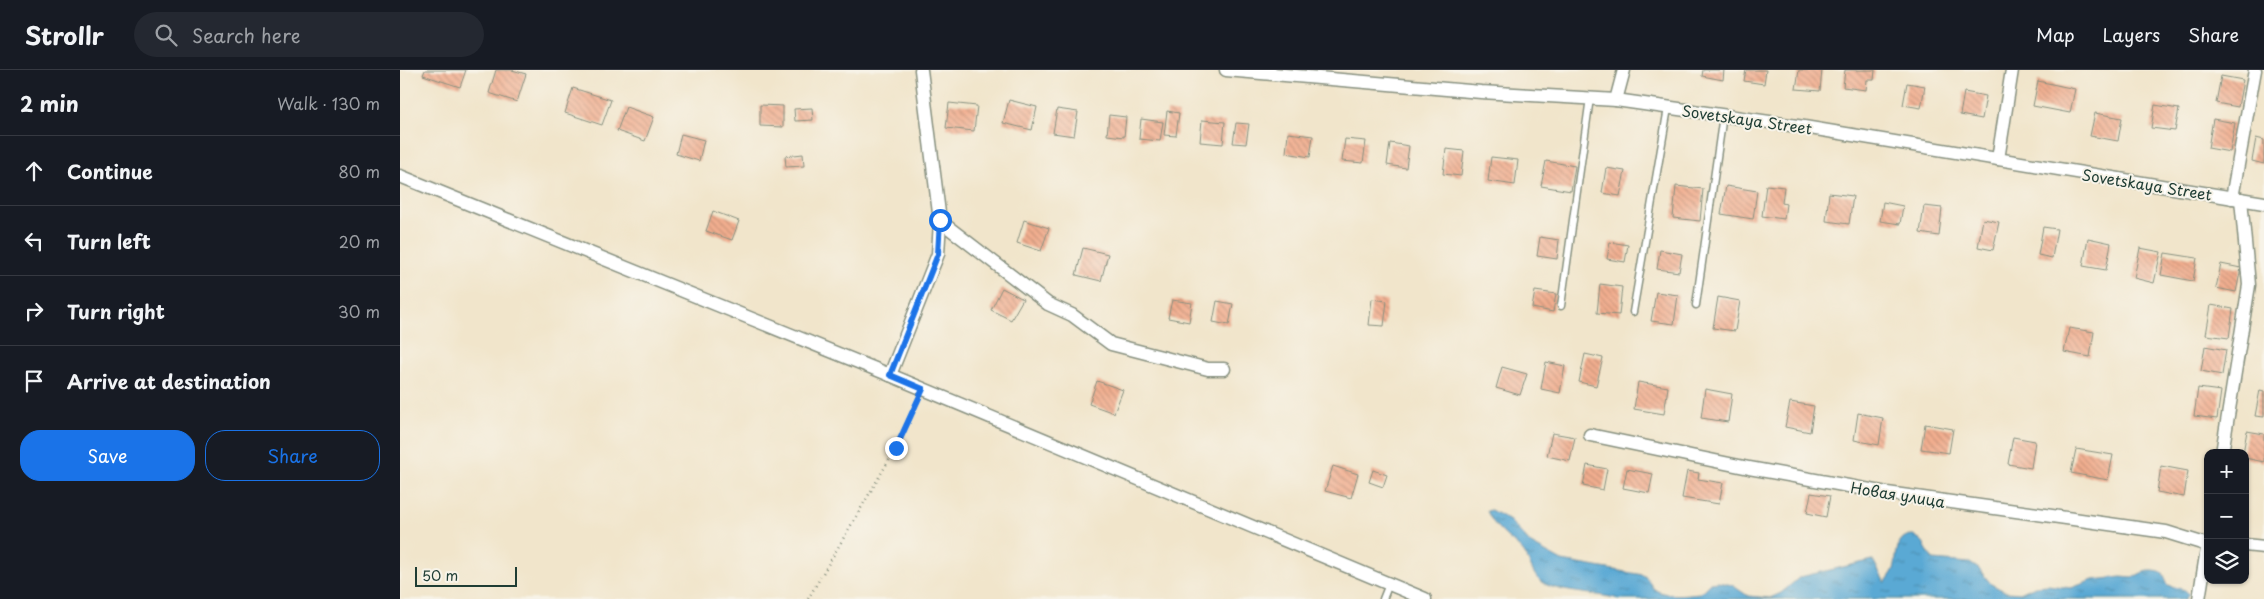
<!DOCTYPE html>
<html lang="en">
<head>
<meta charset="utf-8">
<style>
  :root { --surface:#171b24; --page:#242831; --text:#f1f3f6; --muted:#9ea1a6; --line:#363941; --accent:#1a73e8 }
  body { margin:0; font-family:"Playpen Sans",sans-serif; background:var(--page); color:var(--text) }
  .controls { position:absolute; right:15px; bottom:15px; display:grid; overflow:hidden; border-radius:10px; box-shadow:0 1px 4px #0004 }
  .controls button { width:45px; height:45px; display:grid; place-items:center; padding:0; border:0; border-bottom:1px solid var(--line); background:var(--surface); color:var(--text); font:25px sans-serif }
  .scale { position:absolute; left:15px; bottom:12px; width:102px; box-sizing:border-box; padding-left:5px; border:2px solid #1f3d34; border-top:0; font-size:14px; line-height:18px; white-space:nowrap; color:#1f3d34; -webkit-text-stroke:4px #f7f3e8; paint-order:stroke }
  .stop { position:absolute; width:15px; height:15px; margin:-11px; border:4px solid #1a73e8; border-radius:50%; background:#fff }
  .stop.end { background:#1a73e8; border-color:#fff; box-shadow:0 1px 5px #0008 }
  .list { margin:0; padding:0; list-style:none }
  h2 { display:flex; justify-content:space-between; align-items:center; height:65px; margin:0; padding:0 20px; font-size:21px }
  h2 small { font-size:16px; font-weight:400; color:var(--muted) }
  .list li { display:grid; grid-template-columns:32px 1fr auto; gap:15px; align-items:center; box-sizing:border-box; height:70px; padding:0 20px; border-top:1px solid var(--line) }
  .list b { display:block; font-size:19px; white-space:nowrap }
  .list em { font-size:16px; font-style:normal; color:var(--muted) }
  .actions { display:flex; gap:10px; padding:15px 20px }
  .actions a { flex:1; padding:11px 0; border:1px solid var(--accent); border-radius:20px; text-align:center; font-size:18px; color:var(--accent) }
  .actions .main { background:var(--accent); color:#fff }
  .icon { flex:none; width:28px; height:28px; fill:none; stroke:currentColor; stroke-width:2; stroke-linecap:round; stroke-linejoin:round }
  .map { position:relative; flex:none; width:1864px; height:529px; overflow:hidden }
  header { display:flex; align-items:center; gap:30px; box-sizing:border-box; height:70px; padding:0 25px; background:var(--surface); border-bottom:1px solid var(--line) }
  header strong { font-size:24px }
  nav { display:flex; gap:28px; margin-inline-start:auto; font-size:18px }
  .search { width:350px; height:45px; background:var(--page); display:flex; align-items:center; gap:12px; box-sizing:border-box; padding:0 18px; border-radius:28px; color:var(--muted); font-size:19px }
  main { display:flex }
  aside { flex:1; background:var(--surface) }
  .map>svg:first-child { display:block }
  .water { fill:url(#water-ripples); stroke:#3c7384 }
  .building { fill:url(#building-back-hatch) }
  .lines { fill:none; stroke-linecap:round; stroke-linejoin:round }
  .service-casing { stroke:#889180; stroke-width:9 }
  .minor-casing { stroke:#889180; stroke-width:15 }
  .path { stroke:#889180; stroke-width:2.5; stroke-dasharray:1 4; stroke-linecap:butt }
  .service { stroke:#fff; stroke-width:6 }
  .minor { stroke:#fff; stroke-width:12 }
  .route { stroke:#1a73e8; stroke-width:6 }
  .labels { text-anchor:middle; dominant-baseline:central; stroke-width:4; stroke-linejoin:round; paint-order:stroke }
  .street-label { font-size:15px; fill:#1f3d34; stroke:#f7f3e8 }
</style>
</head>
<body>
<header>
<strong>Strollr</strong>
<div class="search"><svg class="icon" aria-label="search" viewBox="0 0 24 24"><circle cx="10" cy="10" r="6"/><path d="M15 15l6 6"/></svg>Search here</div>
<nav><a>Map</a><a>Layers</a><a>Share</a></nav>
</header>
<main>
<aside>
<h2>2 min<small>Walk · 130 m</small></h2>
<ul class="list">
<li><svg class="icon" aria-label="ahead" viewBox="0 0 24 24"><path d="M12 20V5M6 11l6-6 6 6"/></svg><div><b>Continue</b></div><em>80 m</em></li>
<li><svg class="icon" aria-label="left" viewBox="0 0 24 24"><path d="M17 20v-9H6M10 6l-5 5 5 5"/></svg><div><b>Turn left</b></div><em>20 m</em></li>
<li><svg class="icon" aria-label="right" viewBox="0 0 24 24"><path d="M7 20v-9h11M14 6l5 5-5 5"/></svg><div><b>Turn right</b></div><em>30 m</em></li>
<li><svg class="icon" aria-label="arrive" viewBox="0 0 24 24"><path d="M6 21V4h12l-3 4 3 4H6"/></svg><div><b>Arrive at destination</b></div></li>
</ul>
<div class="actions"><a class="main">Save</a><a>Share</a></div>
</aside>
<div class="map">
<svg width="1864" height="529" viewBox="0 0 1864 529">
  <defs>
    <pattern id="water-ripples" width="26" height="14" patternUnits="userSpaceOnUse" patternTransform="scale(1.25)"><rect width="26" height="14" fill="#5aa9d4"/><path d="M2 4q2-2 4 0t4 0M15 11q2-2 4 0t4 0" fill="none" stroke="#4a8bad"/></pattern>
    <pattern id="building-back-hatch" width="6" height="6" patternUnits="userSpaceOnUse" patternTransform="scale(1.25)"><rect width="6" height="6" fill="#f2ae8f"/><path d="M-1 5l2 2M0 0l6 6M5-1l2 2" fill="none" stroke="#c38f76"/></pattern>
  </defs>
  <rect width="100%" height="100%" fill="#f7f3e8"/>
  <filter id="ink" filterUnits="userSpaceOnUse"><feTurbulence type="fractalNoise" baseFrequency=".02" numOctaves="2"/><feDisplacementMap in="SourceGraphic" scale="10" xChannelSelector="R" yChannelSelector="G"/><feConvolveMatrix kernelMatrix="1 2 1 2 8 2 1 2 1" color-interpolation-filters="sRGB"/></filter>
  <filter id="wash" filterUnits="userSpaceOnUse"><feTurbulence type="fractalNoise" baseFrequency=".0096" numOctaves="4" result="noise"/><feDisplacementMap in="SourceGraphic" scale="20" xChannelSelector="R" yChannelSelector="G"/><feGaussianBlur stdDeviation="1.12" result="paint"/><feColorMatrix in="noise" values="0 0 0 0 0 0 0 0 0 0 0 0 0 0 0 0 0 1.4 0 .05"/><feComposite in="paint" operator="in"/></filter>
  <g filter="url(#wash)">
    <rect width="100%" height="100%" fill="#f1e5cb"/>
    <path class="water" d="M 1091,440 L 1110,451 L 1131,474 L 1162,491 L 1243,505 C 1249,509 1249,513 1253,518 C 1264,528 1287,524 1300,523 L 1310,513 L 1318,512 L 1332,515 L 1348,526 L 1370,528 L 1381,523 L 1400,507 L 1473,490 L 1485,513 C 1488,508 1492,504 1494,499 C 1498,485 1494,464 1515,465 L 1523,473 L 1533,490 L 1570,493 L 1579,499 L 1591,514 L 1606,522 L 1620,523 L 1635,516 L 1648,515 L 1671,518 L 1693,510 L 1721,507 L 1733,508 C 1742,501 1751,499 1763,503 L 1768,515 L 1785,520 L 1789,524 L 1785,529 L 1219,529 C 1199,523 1155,523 1140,511 C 1130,502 1130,487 1120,478 C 1108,467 1094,458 1087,441 Z"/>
    <g id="blocks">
      <g class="building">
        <polygon points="25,0 66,0 60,17 23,5"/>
        <polygon points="96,0 112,0 126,4 117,32 89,23"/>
        <polygon points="1303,0 1324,0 1323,10 1302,6"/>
        <polygon points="1346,0 1366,0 1364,14 1344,11"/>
        <polygon points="1399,0 1422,0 1420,21 1396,19"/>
        <polygon points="1445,0 1475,0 1474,10 1467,10 1466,20 1443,17"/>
        <polygon points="1821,6 1843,10 1838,37 1816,33"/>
        <polygon points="1638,11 1675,19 1670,43 1633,36"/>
        <polygon points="1507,13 1525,16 1521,38 1503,35"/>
        <polygon points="173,18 211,30 202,55 165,43"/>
        <polygon points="1564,22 1586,26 1582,49 1560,45"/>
        <polygon points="609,30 637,37 632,60 603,53"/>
        <polygon points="549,33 577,36 574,61 546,58"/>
        <polygon points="360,35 383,36 383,57 360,56"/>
        <polygon points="1755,35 1779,39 1775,61 1751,58"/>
        <polygon points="226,37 254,47 245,71 217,61"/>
        <polygon points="412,38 413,50 395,51 394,39"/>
        <polygon points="657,39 678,42 674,66 653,63"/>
        <polygon points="767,41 779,43 776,66 764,65"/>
        <polygon points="1695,43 1722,48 1718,71 1690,66"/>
        <polygon points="709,45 726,47 724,67 707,65"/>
        <polygon points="741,49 763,52 760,71 739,69"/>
        <polygon points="1813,49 1835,53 1830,82 1808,78"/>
        <polygon points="802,50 825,52 823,74 800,72"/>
        <polygon points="836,53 849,54 846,74 833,73"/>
        <polygon points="888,63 913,66 910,87 886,83"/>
        <polygon points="281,64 304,70 299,91 276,84"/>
        <polygon points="1856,68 1864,70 1864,94 1852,91"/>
        <polygon points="945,69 966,71 963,93 942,91"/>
        <polygon points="990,73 1009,76 1006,98 987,95"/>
        <polygon points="1046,79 1064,81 1061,106 1043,104"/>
        <polygon points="403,84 404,96 386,97 385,86"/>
        <polygon points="1091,87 1118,90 1115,115 1088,111"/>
        <polygon points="1146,91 1175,96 1171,121 1141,116"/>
        <polygon points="1206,98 1225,101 1220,126 1202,123"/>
        <polygon points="1366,115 1384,117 1382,133 1386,134 1384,149 1362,146"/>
        <polygon points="1276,116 1303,119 1300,151 1273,148"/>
        <polygon points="1326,116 1357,121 1353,149 1321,144"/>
        <polygon points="1429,123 1453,126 1449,154 1426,151"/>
        <polygon points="1483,132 1503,136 1500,154 1480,151"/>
        <polygon points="1524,136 1542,138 1539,166 1520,163"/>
        <polygon points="313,141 339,151 332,170 306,161"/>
        <polygon points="1583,149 1599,152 1593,180 1578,177"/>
        <polygon points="624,150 649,158 641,181 617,173"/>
        <polygon points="1643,157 1657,159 1652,188 1638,185"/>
        <polygon points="1140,167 1159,170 1157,189 1137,186"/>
        <polygon points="1688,168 1711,173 1706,200 1683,196"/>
        <polygon points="1210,172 1228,175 1225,192 1207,189"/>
        <polygon points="683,178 708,184 701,211 676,205"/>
        <polygon points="1740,178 1761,182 1754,213 1734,208"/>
        <polygon points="1260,180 1282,184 1279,202 1257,199"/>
        <polygon points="1765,183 1797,188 1793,211 1761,205"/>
        <polygon points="1821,194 1841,198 1836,222 1816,218"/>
        <polygon points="1200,214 1222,217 1219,245 1197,243"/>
        <polygon points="602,218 623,229 611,250 591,240"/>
        <polygon points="1135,221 1156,224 1153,242 1132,238"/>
        <polygon points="1256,222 1278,225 1274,254 1251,251"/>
        <polygon points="1318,227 1340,231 1335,261 1313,258"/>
        <polygon points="972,229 987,231 984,256 969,255"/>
        <polygon points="772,230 792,233 789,252 768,248"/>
        <polygon points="817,231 833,234 829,255 813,252"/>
        <polygon points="1811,235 1833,239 1829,268 1806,265"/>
        <polygon points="1669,258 1694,262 1690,287 1664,282"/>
        <polygon points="1805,276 1826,280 1822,305 1801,301"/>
        <polygon points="1185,284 1203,288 1196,316 1179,312"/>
        <polygon points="1146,292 1165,296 1160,323 1141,319"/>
        <polygon points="1102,297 1127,304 1120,325 1096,318"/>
        <polygon points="697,311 723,320 714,343 689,334"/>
        <polygon points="1238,312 1268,317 1264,344 1234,339"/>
        <polygon points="1798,318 1821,321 1817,349 1794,346"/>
        <polygon points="1305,319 1332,324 1328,352 1301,348"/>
        <polygon points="1860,320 1864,321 1864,347 1855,346"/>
        <polygon points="1390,332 1414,336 1410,362 1385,357"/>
        <polygon points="1458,343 1483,348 1479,375 1454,370"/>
        <polygon points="1525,354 1553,359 1549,383 1521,379"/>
        <polygon points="1847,361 1864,364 1864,392 1845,388 1845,383 1843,383"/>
        <polygon points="1152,363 1175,367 1170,391 1147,386"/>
        <polygon points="1613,367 1635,371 1631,398 1608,394"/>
        <polygon points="1676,379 1713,385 1708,410 1671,403"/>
        <polygon points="1187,395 1207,399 1203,420 1183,416"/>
        <polygon points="933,396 958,404 951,428 925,421"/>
        <polygon points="1761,396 1788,401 1784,427 1757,422"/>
        <polygon points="1227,399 1253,404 1249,423 1223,418"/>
        <polygon points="973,400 987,405 983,417 969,412"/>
        <polygon points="1287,401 1299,403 1298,409 1323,413 1319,434 1282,428"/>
        <polygon points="1411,423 1430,426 1426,447 1407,443"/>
      </g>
    </g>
  </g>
  <g filter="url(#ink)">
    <use href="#blocks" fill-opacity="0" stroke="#889180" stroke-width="1"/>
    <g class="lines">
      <g class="service-casing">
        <g id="service">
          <polyline points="1296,235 1323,45"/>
          <polyline points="1161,236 1190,28"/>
          <polyline points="1233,242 1268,38"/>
          <polyline points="983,529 989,514"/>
        </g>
      </g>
      <g class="minor-casing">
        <g id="minor">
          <polyline points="826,0 1081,22 1216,30 1404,57 1864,133"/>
          <polyline points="1216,30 1224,0"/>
          <polyline points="1598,89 1612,0"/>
          <polyline points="0,106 490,305 1025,529"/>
          <polyline points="1832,128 1855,0"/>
          <polyline points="540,151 648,234 672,245 711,274 808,299 824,299"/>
          <polyline points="490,305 538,184 540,151 521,0"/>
          <polyline points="1190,365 1349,398 1487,423 1766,462 1808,475"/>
          <polyline points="1822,383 1849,215 1841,129"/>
          <polyline points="1845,475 1864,477"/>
          <polyline points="1799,529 1808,473"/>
        </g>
      </g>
      <polyline class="path" points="408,529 496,378 518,329"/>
      <use href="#service" class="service"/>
      <use href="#minor" class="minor"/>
    </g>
  </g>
  <g class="lines" filter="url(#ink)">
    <polyline class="route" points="496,378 523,319 490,305 538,184 540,150"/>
  </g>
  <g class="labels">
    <g class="street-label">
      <text transform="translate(1347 49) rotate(8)">Sovetskaya Street</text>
      <text transform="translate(1747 114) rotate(9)">Sovetskaya Street</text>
      <text transform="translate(1498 424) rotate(9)">Новая улица</text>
    </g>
  </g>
</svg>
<div class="controls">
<button>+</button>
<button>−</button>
<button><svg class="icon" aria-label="layers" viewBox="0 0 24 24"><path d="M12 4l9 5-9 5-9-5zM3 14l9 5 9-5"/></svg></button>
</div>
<div class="scale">50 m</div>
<div class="stop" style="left:540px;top:150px"></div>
<div class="stop end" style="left:496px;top:378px"></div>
</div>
</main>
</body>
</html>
